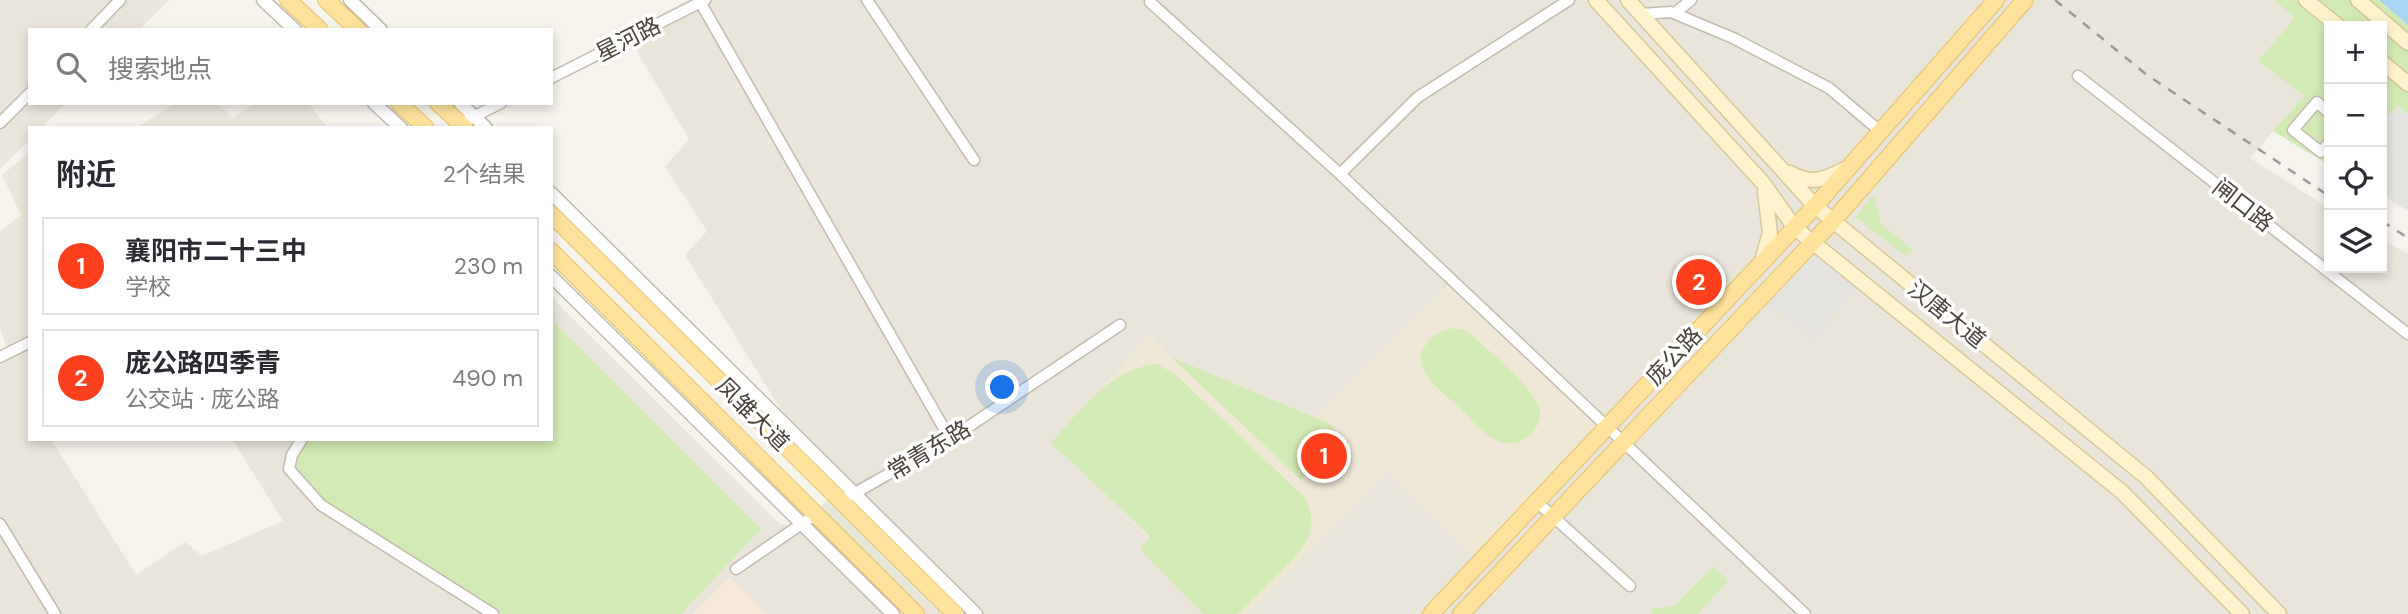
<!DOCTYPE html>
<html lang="zh">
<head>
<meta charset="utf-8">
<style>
  :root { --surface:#fff; --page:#f7f7f7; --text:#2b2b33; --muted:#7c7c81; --line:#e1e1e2; --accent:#fc3f1d }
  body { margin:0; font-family:"DM Sans","Noto Sans SC",sans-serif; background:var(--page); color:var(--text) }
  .controls { position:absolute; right:21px; top:21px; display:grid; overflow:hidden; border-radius:0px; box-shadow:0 4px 10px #0003 }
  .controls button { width:63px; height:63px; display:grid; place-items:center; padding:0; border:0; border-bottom:2px solid var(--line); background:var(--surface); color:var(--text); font:35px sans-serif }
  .you { position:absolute; left:1003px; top:388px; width:24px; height:24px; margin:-18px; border:5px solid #fff; border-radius:50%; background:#1a73e8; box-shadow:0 0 0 10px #1a73e833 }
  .badge { display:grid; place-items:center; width:46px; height:46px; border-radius:50%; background:var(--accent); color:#fff; font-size:23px; font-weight:700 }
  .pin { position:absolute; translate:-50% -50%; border:4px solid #fff; box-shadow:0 2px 7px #0006 }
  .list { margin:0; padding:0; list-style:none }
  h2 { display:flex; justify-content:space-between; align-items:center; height:91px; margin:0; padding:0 28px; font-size:30px }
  h2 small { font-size:23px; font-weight:400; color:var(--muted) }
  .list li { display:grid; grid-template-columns:46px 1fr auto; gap:21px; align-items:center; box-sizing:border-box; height:98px; margin:0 14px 14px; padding:0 14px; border:2px solid var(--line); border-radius:0px }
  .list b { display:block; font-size:26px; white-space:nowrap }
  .list p { margin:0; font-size:23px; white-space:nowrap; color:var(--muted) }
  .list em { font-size:23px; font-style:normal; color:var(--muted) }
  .icon { flex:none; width:38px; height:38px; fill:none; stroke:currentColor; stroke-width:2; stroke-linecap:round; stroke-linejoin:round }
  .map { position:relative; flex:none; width:2408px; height:614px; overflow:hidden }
  .search { position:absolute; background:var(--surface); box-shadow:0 4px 10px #0003; left:28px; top:28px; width:525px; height:77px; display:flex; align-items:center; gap:18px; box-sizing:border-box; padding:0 24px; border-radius:0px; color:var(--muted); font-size:26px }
  .panel { position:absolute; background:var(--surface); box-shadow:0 4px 10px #0003; left:28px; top:126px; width:525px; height:315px; border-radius:0px }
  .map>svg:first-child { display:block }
  .residential { fill:#eae5da }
  .commercial { fill:#f7ead8 }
  .education { fill:#efe8d6 }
  .green { fill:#d2eab5 }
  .parking { fill:#e5e3e0 }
  .water { fill:#a9d4f2 }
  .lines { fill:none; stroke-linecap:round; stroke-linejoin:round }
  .minor-casing { stroke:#c2bbae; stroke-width:13 }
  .tertiary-casing { stroke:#c2bbae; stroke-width:15 }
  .secondary-casing { stroke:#d6c79b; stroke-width:17 }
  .primary-casing { stroke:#e6c16a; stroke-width:18 }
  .minor { stroke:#fff; stroke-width:10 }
  .tertiary { stroke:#fff; stroke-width:12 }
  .secondary { stroke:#fff3cd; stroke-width:14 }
  .primary { stroke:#ffe39c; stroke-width:16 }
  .rail { stroke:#9a9a9a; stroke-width:2.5; stroke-dasharray:9 9; stroke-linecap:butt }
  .labels { text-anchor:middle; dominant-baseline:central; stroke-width:7; stroke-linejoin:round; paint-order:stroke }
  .street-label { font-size:23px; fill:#4b4439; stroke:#fff }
</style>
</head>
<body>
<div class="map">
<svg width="2408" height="614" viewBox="0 0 2408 614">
  <rect width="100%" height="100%" fill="#f6f3ec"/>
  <g class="residential">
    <polygon points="0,0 169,0 139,30 30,30 30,103 66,103 41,128 30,128 30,139 0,169"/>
    <polygon points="688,0 2274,0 2296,18 2304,96 2250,158 2329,208 2329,268 2382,268 2382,239 2408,254 2408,614 0,614 0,358 9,354 0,328 0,231 21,215 2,175 30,152 30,439 51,439 136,575 185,542 202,556 283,521 232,439 551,439 551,297 780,524 798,525 816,514 832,492 685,255 707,231 665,167 689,139 626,33"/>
    <polygon points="176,103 217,103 233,118 255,103 308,103 328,128 136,128"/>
  </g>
  <polygon class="commercial" points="729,577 766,614 693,614"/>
  <polygon class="education" points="1453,281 1607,427 1477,559 1407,493 1388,471 1247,614 1219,614 1054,440 1150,334 1171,357 1315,417"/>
  <g class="green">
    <polygon points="2274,0 2379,0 2408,25 2408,115 2398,106 2382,122 2382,26 2329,26 2329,165 2273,131 2304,96 2258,61 2295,18"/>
    <polygon points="1874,195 1881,224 1912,249 1906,256 1855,217"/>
    <polygon points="551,320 761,529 681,614 493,614 321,505 296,479 292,455 302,439 551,439"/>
    <path d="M 1454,328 L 1467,331 C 1484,347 1543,393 1540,416 C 1538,434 1518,448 1501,442 C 1484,437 1471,419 1459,407 C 1443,392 1407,368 1427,343 C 1434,333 1443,330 1454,328 Z"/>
    <polygon points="1171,357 1328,423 1341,437 1301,480"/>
    <path d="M 1157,364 L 1175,374 L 1305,498 C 1311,509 1314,523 1309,536 C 1300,557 1256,596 1238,614 L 1203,614 L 1140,549 L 1150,536 L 1051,443 C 1080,411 1111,368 1157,364 Z"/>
    <polygon points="1713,566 1728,581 1698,614 1651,614 1652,609 1675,606"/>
  </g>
  <g class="parking">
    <polygon points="2398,106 2408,115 2408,211 2382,195 2382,122"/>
    <polygon points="1808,253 1820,254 1860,281 1813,341 1761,297"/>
  </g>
  <polygon class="water" points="2379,0 2408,0 2408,25"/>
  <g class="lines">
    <g class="minor-casing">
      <g id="minor">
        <polyline points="699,0 950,439"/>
        <polyline points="867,0 974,160"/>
        <polyline points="1569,0 1418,97 1340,174 1805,614"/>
        <polyline points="1150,2 1340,174"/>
        <polyline points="1675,13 1691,0"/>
        <polyline points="1641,14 1671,12 1733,38 1829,88 1881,132"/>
        <polyline points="91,30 120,0"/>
        <polyline points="2078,76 2408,334"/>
        <polyline points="551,78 705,0"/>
        <polyline points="2329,113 2317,102 2293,130 2321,152 2329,142"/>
        <polyline points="469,119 501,103"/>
        <polyline points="0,123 30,93"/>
        <polyline points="0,357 30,342"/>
        <polyline points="302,439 292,455 289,469 321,505 493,614"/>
        <polyline points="841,501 950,439 1120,325"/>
        <polyline points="1537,502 1630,586"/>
        <polyline points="0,524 55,614"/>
        <polyline points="736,569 816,514"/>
      </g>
    </g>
    <g class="tertiary-casing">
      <g id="tertiary">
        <polyline points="263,0 295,30"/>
        <polyline points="350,0 381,30"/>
        <polyline points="374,103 401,128"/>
        <polyline points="460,103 486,128"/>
        <polyline points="551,193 976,614"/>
        <polyline points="551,276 893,614"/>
      </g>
    </g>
    <g class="secondary-casing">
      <g id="secondary">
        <polyline points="1596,0 1763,183 1795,228 2122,492 2242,614"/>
        <polyline points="1628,0 1815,206 2146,477 2279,614"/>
        <polyline points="2306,0 2338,26"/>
        <polyline points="2358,0 2408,43"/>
        <polyline points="2382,62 2408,84"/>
        <path d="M 1790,173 C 1811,185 1824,180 1845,169"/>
        <polyline points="1761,264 1770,233 1765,192"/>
      </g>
    </g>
    <g class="primary-casing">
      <g id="primary">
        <polyline points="288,0 320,30"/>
        <polyline points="326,0 358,30"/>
        <polyline points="399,103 426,128"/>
        <polyline points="438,103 465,128"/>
        <polyline points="551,214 955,614"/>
        <polyline points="551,251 916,614"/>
        <polyline points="1431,614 1815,206 1996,0"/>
        <polyline points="1461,614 1833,221 2025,0"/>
      </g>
    </g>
    <use href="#minor" class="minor"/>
    <use href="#tertiary" class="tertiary"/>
    <use href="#secondary" class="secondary"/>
    <use href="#primary" class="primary"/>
    <g class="rail">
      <polyline points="2055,0 2147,75 2329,196"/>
      <polyline points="2382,221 2408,238"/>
    </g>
  </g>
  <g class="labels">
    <g class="street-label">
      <text transform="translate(628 39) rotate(-27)">星河路</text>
      <text transform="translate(2243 205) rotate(38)">闸口路</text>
      <text transform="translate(1947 314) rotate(39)">汉唐大道</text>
      <text transform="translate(1674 356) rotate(-47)">庞公路</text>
      <text transform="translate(753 414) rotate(45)">凤雏大道</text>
      <text transform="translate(929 450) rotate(-31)">常青东路</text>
    </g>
  </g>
</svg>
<div class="controls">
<button>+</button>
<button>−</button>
<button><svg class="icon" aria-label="locate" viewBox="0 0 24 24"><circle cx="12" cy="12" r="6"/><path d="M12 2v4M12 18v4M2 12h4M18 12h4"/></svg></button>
<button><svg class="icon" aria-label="layers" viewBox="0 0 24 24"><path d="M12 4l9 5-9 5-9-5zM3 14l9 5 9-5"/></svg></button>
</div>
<div class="you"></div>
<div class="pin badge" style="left:1324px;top:456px">1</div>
<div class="pin badge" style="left:1699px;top:282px">2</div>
<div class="search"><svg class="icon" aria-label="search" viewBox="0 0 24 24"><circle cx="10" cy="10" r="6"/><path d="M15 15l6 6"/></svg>搜索地点</div>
<section class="panel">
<h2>附近<small>2个结果</small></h2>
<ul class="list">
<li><span class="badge">1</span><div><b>襄阳市二十三中</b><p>学校</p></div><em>230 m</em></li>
<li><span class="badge">2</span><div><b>庞公路四季青</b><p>公交站 · 庞公路</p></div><em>490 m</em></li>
</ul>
</section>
</div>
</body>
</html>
